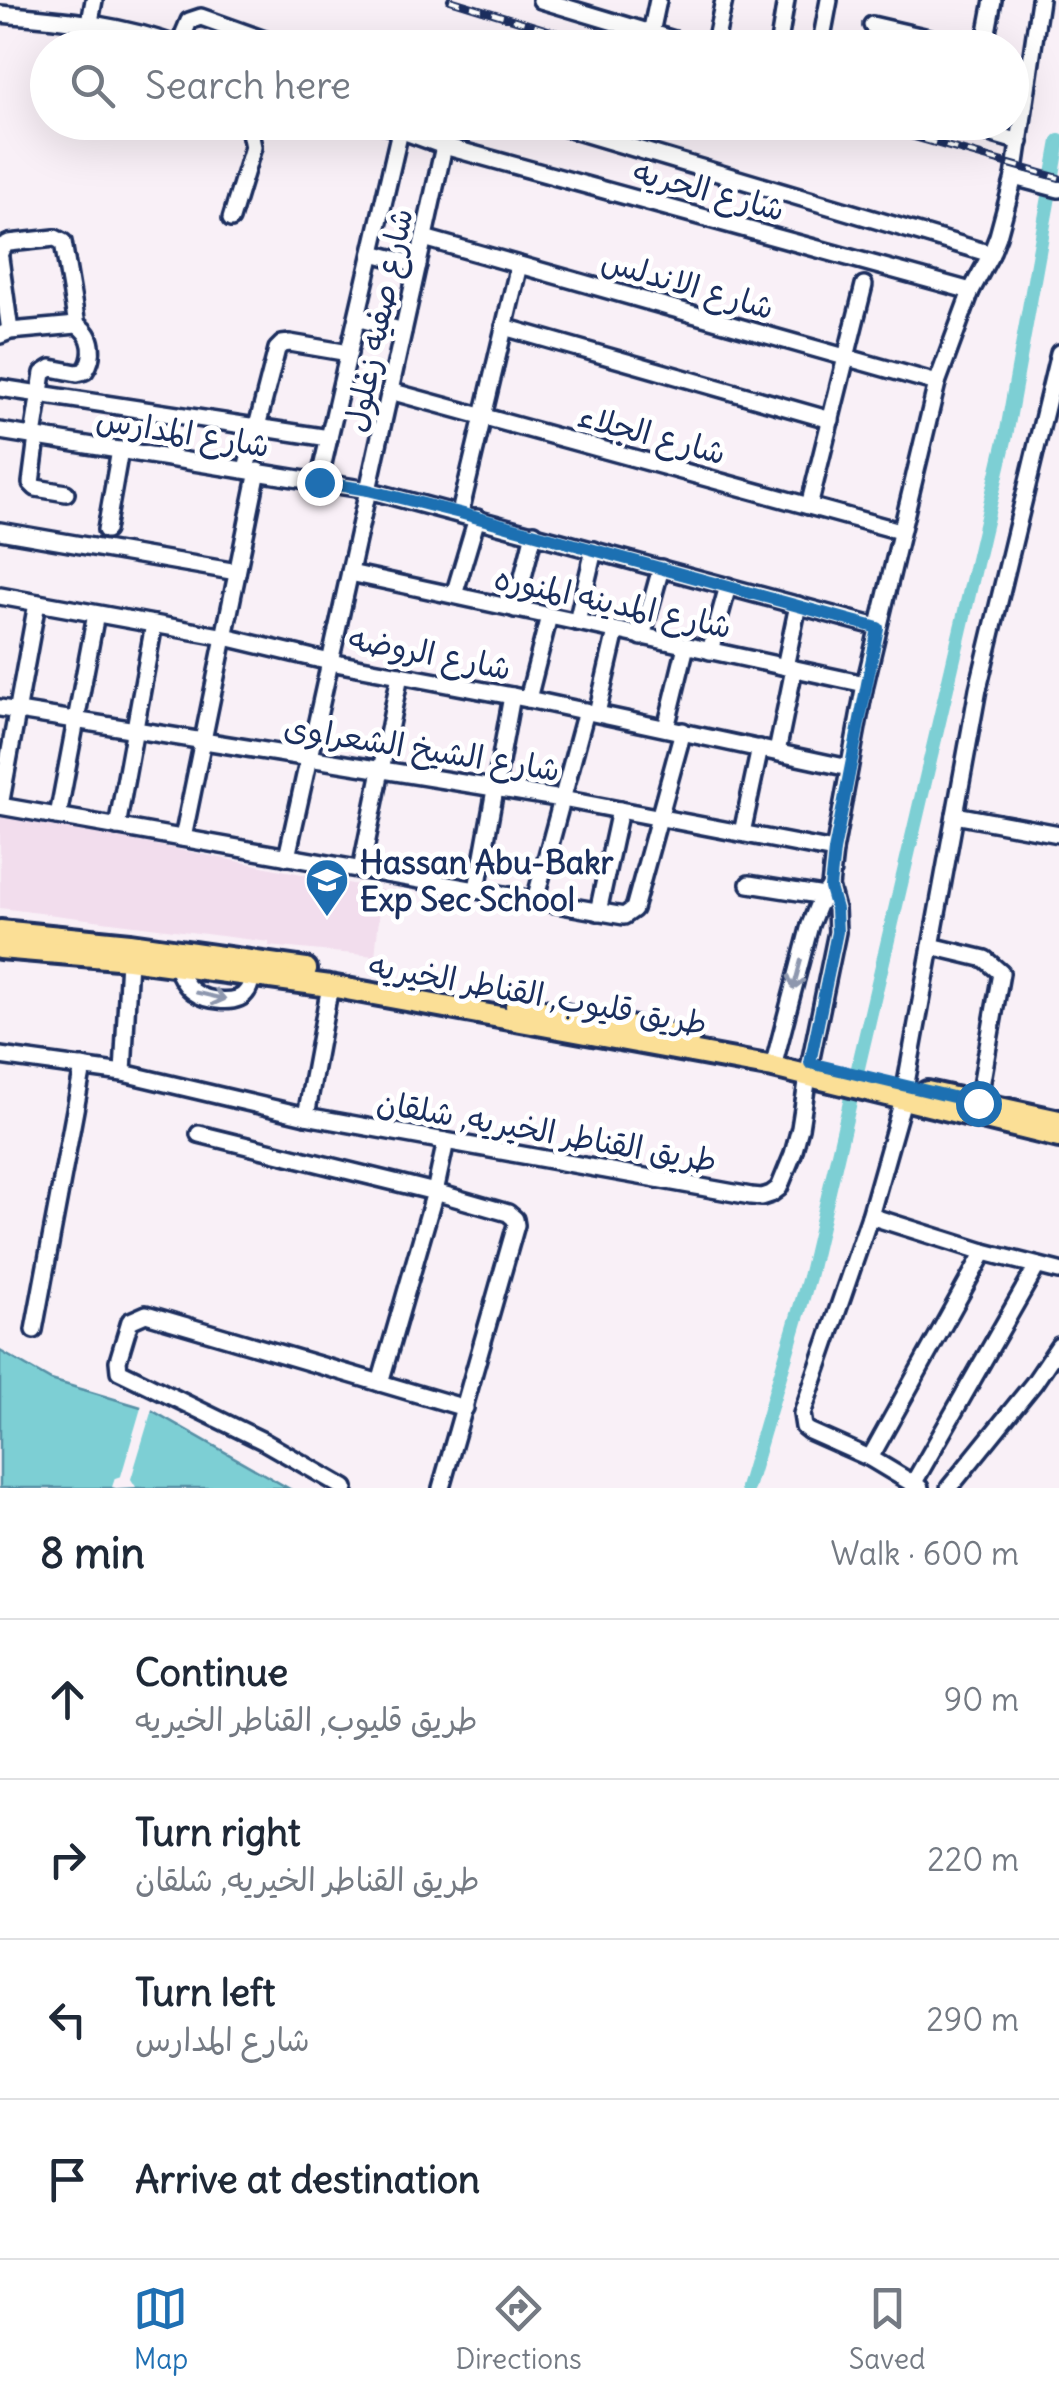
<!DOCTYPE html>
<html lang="en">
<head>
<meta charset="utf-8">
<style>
  :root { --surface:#fff; --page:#f6f6f7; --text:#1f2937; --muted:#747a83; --line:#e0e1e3; --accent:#1f6fb2 }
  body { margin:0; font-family:Delius,"Playpen Sans Arabic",sans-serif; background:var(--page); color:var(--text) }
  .stop { position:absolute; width:30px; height:30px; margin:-22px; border:8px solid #1f6fb2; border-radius:50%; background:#fff }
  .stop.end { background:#1f6fb2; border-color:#fff; box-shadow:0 2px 10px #0008 }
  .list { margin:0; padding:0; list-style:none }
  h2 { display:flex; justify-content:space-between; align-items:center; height:130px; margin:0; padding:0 40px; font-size:42px }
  h2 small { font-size:32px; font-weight:400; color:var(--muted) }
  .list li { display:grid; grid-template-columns:65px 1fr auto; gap:30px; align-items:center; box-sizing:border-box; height:160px; padding:0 40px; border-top:2px solid var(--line) }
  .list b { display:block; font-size:38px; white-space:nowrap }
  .list p { margin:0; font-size:32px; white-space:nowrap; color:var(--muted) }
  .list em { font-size:32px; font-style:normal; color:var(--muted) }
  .icon { flex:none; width:55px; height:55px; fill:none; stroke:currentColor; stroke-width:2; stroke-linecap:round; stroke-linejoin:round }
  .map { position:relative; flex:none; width:1059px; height:1488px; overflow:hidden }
  .search { position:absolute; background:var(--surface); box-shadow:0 10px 40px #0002; left:30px; right:30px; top:30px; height:110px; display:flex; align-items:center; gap:25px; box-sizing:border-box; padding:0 35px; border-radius:55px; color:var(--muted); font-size:38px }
  .sheet { height:770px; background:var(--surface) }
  nav { display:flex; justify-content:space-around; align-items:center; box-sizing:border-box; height:140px; border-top:2px solid var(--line); background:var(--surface); font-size:28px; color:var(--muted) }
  nav a { display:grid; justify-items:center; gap:5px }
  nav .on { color:var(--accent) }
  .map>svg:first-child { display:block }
  .built { fill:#f2dded }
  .water { fill:#7dcfd4; stroke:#568fa5; stroke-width:2.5 }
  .pier { fill:#f9f0f7 }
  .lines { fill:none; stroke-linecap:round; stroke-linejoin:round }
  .canal { stroke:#7dcfd4; stroke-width:14 }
  .minor-casing { stroke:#1b2f5e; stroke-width:22 }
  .major-casing { stroke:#1b2f5e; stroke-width:28 }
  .minor { stroke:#fff; stroke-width:15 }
  .major { stroke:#fbdf96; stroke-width:20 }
  .rail-casing { stroke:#1b2f5e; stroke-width:8 }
  .rail { stroke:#fff; stroke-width:4; stroke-dasharray:11; stroke-linecap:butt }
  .oneway { stroke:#8d97ae }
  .route { stroke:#1f6fb2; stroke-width:12 }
  .labels { text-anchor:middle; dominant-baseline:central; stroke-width:10; stroke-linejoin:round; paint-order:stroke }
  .street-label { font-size:32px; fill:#1b2f5e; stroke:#fff }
  .poi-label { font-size:32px; font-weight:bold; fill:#1b2f5e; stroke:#fff; text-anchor:start }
</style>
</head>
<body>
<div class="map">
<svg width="1059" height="1488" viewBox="0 0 1059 1488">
  <rect width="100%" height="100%" fill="#f9f0f7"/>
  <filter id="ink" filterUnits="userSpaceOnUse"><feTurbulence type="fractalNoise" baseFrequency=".01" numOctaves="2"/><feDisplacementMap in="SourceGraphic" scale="20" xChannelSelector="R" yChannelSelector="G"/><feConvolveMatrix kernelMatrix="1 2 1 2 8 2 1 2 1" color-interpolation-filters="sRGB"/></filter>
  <g filter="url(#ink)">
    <polygon class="built" points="0,814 382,890 375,956 269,946 269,942 0,908"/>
    <polygon class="water" points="0,1351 51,1380 151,1410 288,1488 0,1488"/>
    <polygon class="pier" points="143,1401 153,1406 131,1479 136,1487 116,1488 112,1487 115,1478 121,1476"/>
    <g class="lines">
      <polyline class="canal" points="747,1488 809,1277 1006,436 1059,141"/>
      <g class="minor-casing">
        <g id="minor">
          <polyline points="541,0 701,48"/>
          <path d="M 0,14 C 64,19 124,25 184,48"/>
          <polyline points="90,22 94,0"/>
          <polyline points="872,25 972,48"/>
          <polyline points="651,33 658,0"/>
          <polyline points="179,45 189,21 201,17 287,48"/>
          <polyline points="714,48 724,0"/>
          <polyline points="778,48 786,0"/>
          <polyline points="820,48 829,0"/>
          <polyline points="984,48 993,0"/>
          <polyline points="377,122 444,146 971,291"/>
          <polyline points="546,122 991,254"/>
          <polyline points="952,122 1020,142"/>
          <polyline points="1014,177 1059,189"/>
          <polyline points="231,219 253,147 250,132 241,122"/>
          <polyline points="424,238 937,383"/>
          <polyline points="0,253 3,246 9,243 55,238 63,242 77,325"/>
          <polyline points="372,253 418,265"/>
          <polyline points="0,258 10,331"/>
          <polyline points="357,318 403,331"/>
          <polyline points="504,327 831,420"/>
          <path d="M 0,335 L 10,331 L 77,325 C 94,335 95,356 85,371 L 77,373 L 51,368 L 43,373 L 33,436"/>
          <polyline points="0,388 329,438"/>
          <polyline points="390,391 900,531"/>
          <polyline points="0,431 368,490 878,627"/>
          <polyline points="37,437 31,483 36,488 66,493"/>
          <polyline points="246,469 277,349 282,344 290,343 349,353"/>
          <polyline points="319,481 400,131"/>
          <polyline points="809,506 864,285"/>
          <polyline points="460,513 519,265"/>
          <polyline points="106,530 120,450"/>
          <polyline points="0,531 237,572"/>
          <polyline points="350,573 865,684"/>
          <polyline points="454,595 477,518"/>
          <polyline points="0,596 225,637 330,662 528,699 849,768"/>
          <polyline points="515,609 534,533"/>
          <polyline points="577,622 594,550"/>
          <polyline points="642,637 661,568"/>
          <polyline points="710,651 728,586"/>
          <polyline points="785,667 798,605"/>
          <polyline points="528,699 549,616"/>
          <polyline points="0,708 562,799 834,851"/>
          <polyline points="597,713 616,631"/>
          <polyline points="666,728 686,646"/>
          <polyline points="777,752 794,669"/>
          <polyline points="0,806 624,916 634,909 683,731"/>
          <polyline points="0,806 37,603"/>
          <polyline points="955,815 1059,834"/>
          <polyline points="58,816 96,614"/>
          <polyline points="117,827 154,624"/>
          <polyline points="742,833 760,748"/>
          <polyline points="183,838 258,471"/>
          <polyline points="287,857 444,146"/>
          <polyline points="361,870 400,675"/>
          <polyline points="749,884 824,896"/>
          <polyline points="477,889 512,696"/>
          <polyline points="535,900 586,711"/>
          <polyline points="598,912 620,810"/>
          <polyline points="931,946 985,959 1001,973 978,1103"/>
          <path d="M 176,965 C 180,976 185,986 194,992 C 206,1001 238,1006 247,991 C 250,988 251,979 252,975"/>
          <polyline points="0,1056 123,1073 306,1116 751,1196 762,1197 771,1194 779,1188 793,1154 800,1128 810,1063 837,932 836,909 830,887 834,851 865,684 937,383 971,291 991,254 998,236 1014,177 1040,0"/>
          <polyline points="773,1067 810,925 818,905 830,887"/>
          <polyline points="123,1073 129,959"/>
          <polyline points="306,1116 330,986"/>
          <polyline points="199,1134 435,1192 508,1213 515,1219 516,1225 441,1488"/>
          <polyline points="870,1216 984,1252 1059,1271"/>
          <polyline points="34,1330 83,1067"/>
          <polyline points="380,1383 435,1192 446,1141"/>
          <polyline points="870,1458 984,1252"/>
          <polyline points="913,1484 1037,1266"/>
          <polyline points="345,1488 263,1441 119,1371 118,1361 130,1321 146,1314 465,1408"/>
          <polyline points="920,1488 870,1458 809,1431 804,1427 802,1414 870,1216 903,1100 978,689 1059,353"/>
          <polyline points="949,1488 1034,1383 1059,1346"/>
        </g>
      </g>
      <g class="major-casing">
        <g id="major">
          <polyline points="0,931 130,944 306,969"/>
          <polyline points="0,948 129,959 330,986 773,1067 1059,1137"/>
          <polyline points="516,1006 689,1038"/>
          <polyline points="927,1092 1059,1121"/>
        </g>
      </g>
      <use href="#minor" class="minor"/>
      <use href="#major" class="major"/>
      <g class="rail-casing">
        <g id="rail">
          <polyline points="450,0 607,48"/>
          <polyline points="861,122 1059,178"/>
        </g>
      </g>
      <use href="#rail" class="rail"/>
    </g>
    <defs><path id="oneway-shaft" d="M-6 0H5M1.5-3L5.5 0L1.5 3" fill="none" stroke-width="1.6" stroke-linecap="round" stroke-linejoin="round" transform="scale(2.5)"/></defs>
    <g class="oneway">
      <use href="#oneway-shaft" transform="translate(797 975) rotate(105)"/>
      <use href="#oneway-shaft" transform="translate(211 996) rotate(13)"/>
    </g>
  </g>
  <g class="lines" filter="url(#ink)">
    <polyline class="route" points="319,482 368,490 460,513 878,628 834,851 830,888 836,909 837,932 810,1063 978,1103"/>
  </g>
  <defs>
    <g id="school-pin" transform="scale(2.25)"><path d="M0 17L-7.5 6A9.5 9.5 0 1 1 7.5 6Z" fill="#1f6fb2" stroke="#fff"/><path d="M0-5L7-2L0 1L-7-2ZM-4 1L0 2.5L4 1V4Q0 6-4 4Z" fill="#fff"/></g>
  </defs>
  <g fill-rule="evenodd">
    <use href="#school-pin" x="327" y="880"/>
  </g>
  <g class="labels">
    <g class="street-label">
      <text transform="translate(709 190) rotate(15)">شارع الحريه</text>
      <text transform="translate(688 284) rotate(16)">شارع الاندلس</text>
      <text transform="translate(378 320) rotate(-78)">شارع صفيه زغلول</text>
      <text transform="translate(183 432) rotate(9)">شارع المدارس</text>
      <text transform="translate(652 434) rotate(15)">شارع الجلاء</text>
      <text transform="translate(613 602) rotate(12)">شارع المدينه المنوره</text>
      <text transform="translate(430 653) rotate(11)">شارع الروضه</text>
      <text transform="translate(422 748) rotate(9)">شارع الشيخ الشعراوى</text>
      <text transform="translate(538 994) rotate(10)">طريق قليوب, القناطر الخيريه</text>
      <text transform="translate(547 1131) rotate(10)">طريق القناطر الخيريه, شلقان</text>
    </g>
    <g class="poi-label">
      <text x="360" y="862">Hassan Abu-Bakr<tspan x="360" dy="37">Exp Sec School</tspan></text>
    </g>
  </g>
</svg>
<div class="stop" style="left:978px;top:1103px"></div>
<div class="stop end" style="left:319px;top:482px"></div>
<div class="search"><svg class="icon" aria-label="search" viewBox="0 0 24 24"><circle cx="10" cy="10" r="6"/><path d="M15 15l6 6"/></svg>Search here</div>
</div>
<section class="sheet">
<h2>8 min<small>Walk · 600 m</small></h2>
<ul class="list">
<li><svg class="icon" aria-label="ahead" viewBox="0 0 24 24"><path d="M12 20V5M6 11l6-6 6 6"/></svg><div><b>Continue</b><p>طريق قليوب, القناطر الخيريه</p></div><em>90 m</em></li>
<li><svg class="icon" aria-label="right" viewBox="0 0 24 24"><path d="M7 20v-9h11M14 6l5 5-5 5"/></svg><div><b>Turn right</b><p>طريق القناطر الخيريه, شلقان</p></div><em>220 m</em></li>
<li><svg class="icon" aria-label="left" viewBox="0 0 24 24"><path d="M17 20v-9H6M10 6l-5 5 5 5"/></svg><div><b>Turn left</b><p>شارع المدارس</p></div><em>290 m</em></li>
<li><svg class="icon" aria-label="arrive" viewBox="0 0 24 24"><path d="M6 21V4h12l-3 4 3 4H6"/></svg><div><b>Arrive at destination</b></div></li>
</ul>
</section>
<nav>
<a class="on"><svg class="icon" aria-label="map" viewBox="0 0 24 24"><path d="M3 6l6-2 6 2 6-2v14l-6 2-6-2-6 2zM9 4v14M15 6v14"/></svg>Map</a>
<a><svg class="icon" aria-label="directions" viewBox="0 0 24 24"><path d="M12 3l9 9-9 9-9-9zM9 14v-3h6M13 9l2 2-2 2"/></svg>Directions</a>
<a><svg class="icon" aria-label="saved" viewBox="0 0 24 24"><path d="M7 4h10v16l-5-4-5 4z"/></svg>Saved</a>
</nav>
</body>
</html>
